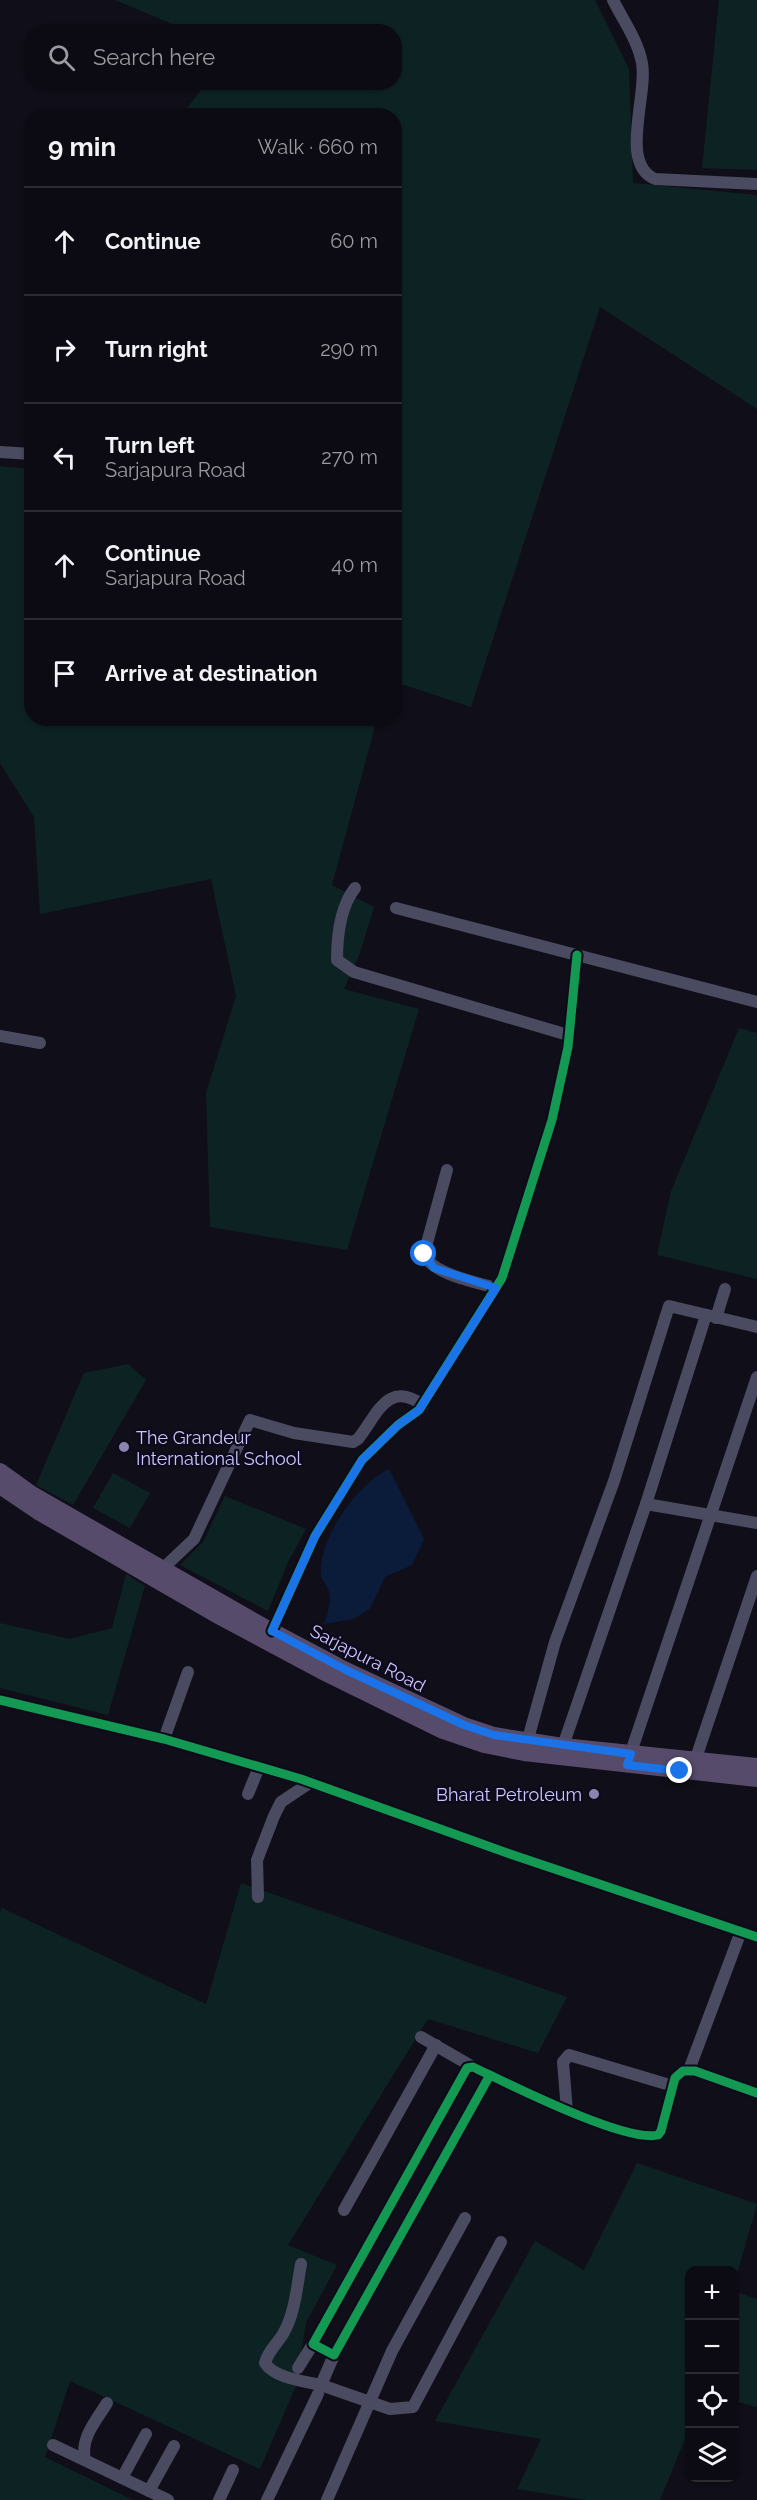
<!DOCTYPE html>
<html lang="en">
<head>
<meta charset="utf-8">
<style>
  :root { --surface:#0c0a12; --page:#15131b; --text:#f1f3f6; --muted:#9a9a9f; --line:#2c2b32 }
  body { margin:0; font-family:Raleway,sans-serif; background:var(--page); color:var(--text) }
  .controls { position:absolute; right:18px; bottom:18px; display:grid; overflow:hidden; border-radius:12px; box-shadow:0 2px 4px #0004 }
  .controls button { width:54px; height:54px; display:grid; place-items:center; padding:0; border:0; border-bottom:2px solid var(--line); background:var(--surface); color:var(--text); font:30px sans-serif }
  .stop { position:absolute; width:18px; height:18px; margin:-14px; border:4px solid #1a73e8; border-radius:50%; background:#fff }
  .stop.end { background:#1a73e8; border-color:#fff; box-shadow:0 2px 6px #0008 }
  .list { margin:0; padding:0; list-style:none }
  h2 { display:flex; justify-content:space-between; align-items:center; height:78px; margin:0; padding:0 24px; font-size:26px }
  h2 small { font-size:20px; font-weight:400; color:var(--muted) }
  .list li { display:grid; grid-template-columns:39px 1fr auto; gap:18px; align-items:center; box-sizing:border-box; height:108px; padding:0 24px; border-top:2px solid var(--line) }
  .list b { display:block; font-size:22px; white-space:nowrap }
  .list p { margin:0; font-size:20px; white-space:nowrap; color:var(--muted) }
  .list em { font-size:20px; font-style:normal; color:var(--muted) }
  .icon { flex:none; width:33px; height:33px; fill:none; stroke:currentColor; stroke-width:2; stroke-linecap:round; stroke-linejoin:round }
  .map { position:relative; flex:none; width:757px; height:2500px; overflow:hidden }
  .search { position:absolute; background:var(--surface); box-shadow:0 2px 4px #0004; left:24px; top:24px; width:378px; height:66px; display:flex; align-items:center; gap:15px; box-sizing:border-box; padding:0 21px; border-radius:24px; color:var(--muted); font-size:22px }
  .panel { position:absolute; background:var(--surface); box-shadow:0 2px 4px #0004; left:24px; top:108px; width:378px; height:618px; border-radius:24px }
  .map>svg:first-child { display:block }
  .green { fill:#0d2323 }
  .water { fill:#0a1c3a }
  .lines { fill:none; stroke-linecap:round; stroke-linejoin:round }
  .minor { stroke:#4a4a61; stroke-width:12 }
  .major { stroke:#574b6c; stroke-width:16 }
  .cycleway-casing { stroke:#0d0a1c; stroke-width:13 }
  .cycleway { stroke:#139951; stroke-width:9 }
  .route { stroke:#1a73e8; stroke-width:8 }
  .poi-dot { fill:#8a85ae; stroke:#0d0a1c; stroke-width:2 }
  .labels { text-anchor:middle; dominant-baseline:central; stroke-width:4.5; stroke-linejoin:round; paint-order:stroke }
  .poi-label { font-size:18px; fill:#cbc5ff; stroke:#0d0a1c; text-anchor:start }
  .street-label { font-size:18px; fill:#cbc5ff; stroke:#0d0a1c }
</style>
</head>
<body>
<div class="map">
<svg width="757" height="2500" viewBox="0 0 757 2500">
  <rect width="100%" height="100%" fill="#100e18"/>
  <g class="green">
    <polygon points="115,0 595,0 629,69 633,183 757,195 757,409 600,307 471,707 395,682 394,116 181,115 207,83 394,82 394,32 189,31"/>
    <polygon points="719,0 757,0 757,170 702,168"/>
    <polygon points="0,466 31,469 32,718 377,719 332,885 374,907 360,953 344,989 419,1009 347,1250 210,1227 206,1093 236,996 211,879 40,914 34,817 0,763"/>
    <polygon points="739,1028 757,1033 757,1279 657,1255 671,1191"/>
    <polygon points="128,1364 146,1380 73,1505 36,1485 84,1373"/>
    <polygon points="113,1473 150,1493 130,1528 93,1508"/>
    <polygon points="225,1496 306,1529 288,1562 268,1611 180,1565 203,1542"/>
    <polygon points="126,1574 145,1586 108,1715 0,1688 0,1623 70,1639 112,1628"/>
    <polygon points="241,1883 567,1997 538,2053 428,2019 288,2245 337,2265 306,2323 296,2386 260,2469 70,2381 45,2457 133,2500 0,2500 0,1912 2,1908 206,2004"/>
    <polygon points="637,2163 757,2204 735,2281 734,2270 690,2270 689,2429 660,2500 586,2500 517,2489 541,2439 435,2421 535,2241 584,2270"/>
    <polygon points="734,2291 757,2299 757,2407 735,2401"/>
  </g>
  <path class="water" d="M 389,1469 L 424,1539 L 412,1565 L 385,1577 L 370,1609 L 353,1619 L 324,1624 C 327,1616 332,1600 329,1592 C 328,1586 322,1581 321,1575 C 318,1539 357,1484 389,1469 Z"/>
  <g class="lines">
    <g class="minor">
      <path d="M 613,0 C 623,20 638,41 642,63 C 648,95 619,164 655,179 L 757,184"/>
      <polyline points="0,452 32,454"/>
      <path d="M 355,888 C 340,907 337,936 337,960 L 354,972 L 568,1035"/>
      <polyline points="396,908 757,1002"/>
      <polyline points="0,1036 40,1043"/>
      <path d="M 447,1170 L 424,1254 C 431,1274 476,1282 496,1288"/>
      <polyline points="716,1318 725,1289"/>
      <polyline points="646,1504 757,1523"/>
      <path d="M 158,1573 L 194,1539 L 250,1420 L 294,1433 L 353,1442 L 358,1439 C 378,1414 387,1380 423,1405"/>
      <polyline points="272,1631 315,1536 362,1460 398,1425 419,1410 502,1278 552,1120 568,1047 577,955"/>
      <polyline points="0,1700 164,1739 301,1779 510,1854 757,1937"/>
      <polyline points="164,1739 188,1672"/>
      <polyline points="526,1746 555,1642 614,1481 669,1306 757,1327"/>
      <polyline points="563,1746 646,1504 706,1315"/>
      <polyline points="629,1758 757,1377"/>
      <polyline points="695,1761 757,1576"/>
      <polyline points="248,1794 259,1767"/>
      <polyline points="258,1897 257,1860 274,1816 281,1802 311,1782"/>
      <polyline points="421,2037 473,2067"/>
      <polyline points="689,2070 740,1934"/>
      <path d="M 490,2075 L 334,2355 L 313,2344 L 467,2068 L 473,2067 C 507,2083 625,2143 658,2135 L 661,2131 L 675,2078 L 683,2071 L 695,2071 L 757,2093"/>
      <polyline points="567,2111 563,2062 569,2055 673,2086"/>
      <polyline points="344,2210 436,2045"/>
      <path d="M 301,2264 C 297,2286 295,2314 283,2334 C 277,2344 268,2351 265,2363 C 274,2378 304,2381 321,2385"/>
      <polyline points="334,2355 321,2385 390,2409 413,2407 501,2242"/>
      <polyline points="298,2368 313,2344"/>
      <polyline points="53,2445 168,2500"/>
      <path d="M 85,2460 C 80,2438 96,2421 107,2403"/>
      <polyline points="122,2478 146,2434"/>
      <polyline points="149,2491 174,2446"/>
      <polyline points="219,2500 233,2470"/>
      <polyline points="267,2500 318,2394"/>
      <polyline points="327,2500 392,2351 465,2218"/>
    </g>
    <g class="major">
      <polyline points="0,1471 32,1494 263,1626 346,1670 464,1725 494,1735 563,1746 757,1766"/>
      <polyline points="0,1486 40,1513 220,1617 321,1671 443,1731 484,1745 524,1753 757,1779"/>
    </g>
    <g class="cycleway-casing">
      <g id="cycleway">
        <polyline points="272,1631 315,1536 362,1460 398,1425 419,1410 502,1278 552,1120 568,1047 577,955"/>
        <polyline points="0,1700 164,1739 301,1779 510,1854 757,1937"/>
        <path d="M 490,2075 L 334,2355 L 313,2344 L 467,2068 L 473,2067 C 507,2083 625,2143 658,2135 L 661,2131 L 675,2078 L 683,2071 L 695,2071 L 757,2093"/>
      </g>
    </g>
    <use href="#cycleway" class="cycleway"/>
  </g>
  <g class="lines">
    <polyline class="route" points="424,1254 434,1268 496,1288 419,1410 398,1425 362,1460 315,1536 272,1631 346,1670 464,1725 494,1735 631,1754 627,1765 680,1771"/>
  </g>
  <g class="poi-dot">
    <circle cx="124" cy="1447" r="6"/>
    <circle cx="594" cy="1794" r="6"/>
  </g>
  <g class="labels">
    <g class="poi-label">
      <text x="136" y="1437">The Grandeur<tspan x="136" dy="21">International School</tspan></text>
      <text x="582" y="1794" text-anchor="end">Bharat Petroleum</text>
    </g>
    <g class="street-label">
      <text transform="translate(368 1658) rotate(27)">Sarjapura Road</text>
    </g>
  </g>
</svg>
<div class="controls">
<button>+</button>
<button>−</button>
<button><svg class="icon" aria-label="locate" viewBox="0 0 24 24"><circle cx="12" cy="12" r="6"/><path d="M12 2v4M12 18v4M2 12h4M18 12h4"/></svg></button>
<button><svg class="icon" aria-label="layers" viewBox="0 0 24 24"><path d="M12 4l9 5-9 5-9-5zM3 14l9 5 9-5"/></svg></button>
</div>
<div class="stop" style="left:424px;top:1254px"></div>
<div class="stop end" style="left:680px;top:1771px"></div>
<div class="search"><svg class="icon" aria-label="search" viewBox="0 0 24 24"><circle cx="10" cy="10" r="6"/><path d="M15 15l6 6"/></svg>Search here</div>
<section class="panel">
<h2>9 min<small>Walk · 660 m</small></h2>
<ul class="list">
<li><svg class="icon" aria-label="ahead" viewBox="0 0 24 24"><path d="M12 20V5M6 11l6-6 6 6"/></svg><div><b>Continue</b></div><em>60 m</em></li>
<li><svg class="icon" aria-label="right" viewBox="0 0 24 24"><path d="M7 20v-9h11M14 6l5 5-5 5"/></svg><div><b>Turn right</b></div><em>290 m</em></li>
<li><svg class="icon" aria-label="left" viewBox="0 0 24 24"><path d="M17 20v-9H6M10 6l-5 5 5 5"/></svg><div><b>Turn left</b><p>Sarjapura Road</p></div><em>270 m</em></li>
<li><svg class="icon" aria-label="ahead" viewBox="0 0 24 24"><path d="M12 20V5M6 11l6-6 6 6"/></svg><div><b>Continue</b><p>Sarjapura Road</p></div><em>40 m</em></li>
<li><svg class="icon" aria-label="arrive" viewBox="0 0 24 24"><path d="M6 21V4h12l-3 4 3 4H6"/></svg><div><b>Arrive at destination</b></div></li>
</ul>
</section>
</div>
</body>
</html>
